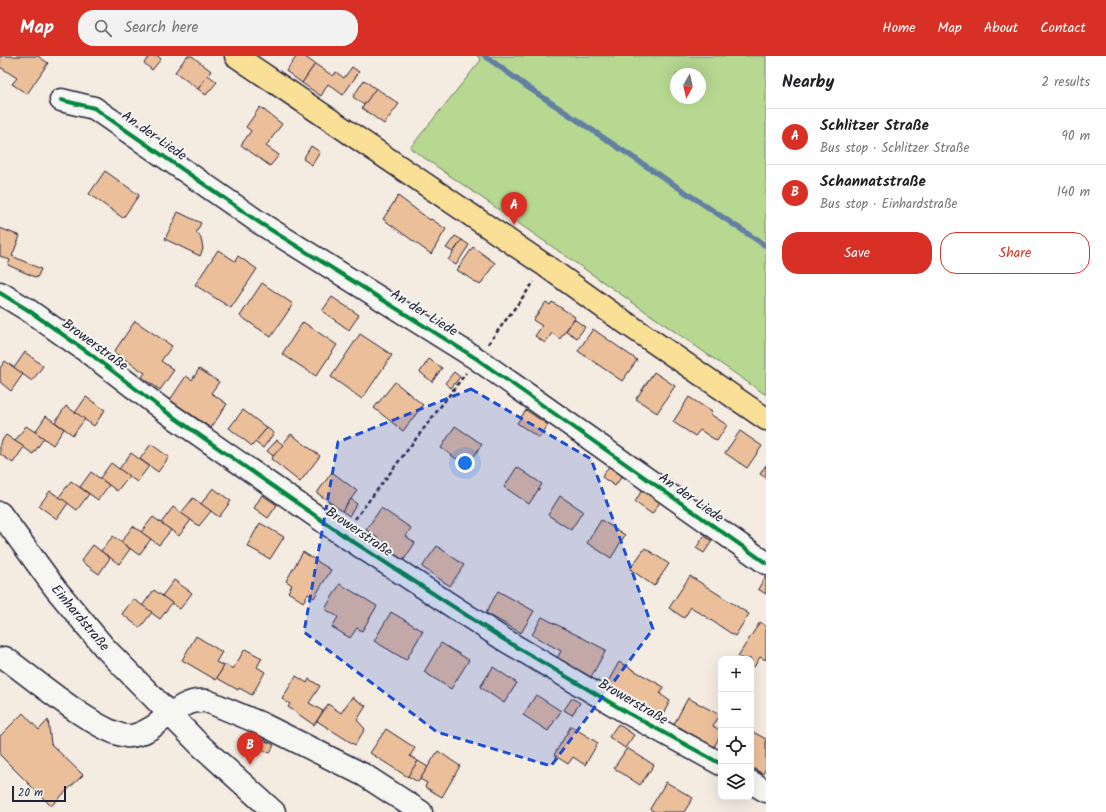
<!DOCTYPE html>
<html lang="en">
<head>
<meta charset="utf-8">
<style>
  :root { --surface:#fff; --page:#f2f2f2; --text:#202124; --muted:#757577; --line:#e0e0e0; --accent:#d93025 }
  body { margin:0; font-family:Kalam,sans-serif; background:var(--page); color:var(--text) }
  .controls { position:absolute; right:12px; bottom:12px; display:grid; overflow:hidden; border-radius:8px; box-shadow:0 4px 16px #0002 }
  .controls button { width:36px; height:36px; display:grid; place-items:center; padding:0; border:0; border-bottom:1px solid var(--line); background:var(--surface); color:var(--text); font:20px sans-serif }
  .compass { position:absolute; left:670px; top:12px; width:36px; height:36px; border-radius:50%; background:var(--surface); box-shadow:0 4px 16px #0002; rotate:188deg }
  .scale { position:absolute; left:12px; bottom:10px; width:54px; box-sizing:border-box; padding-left:4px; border:2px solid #22223b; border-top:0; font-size:11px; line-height:14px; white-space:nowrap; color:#22223b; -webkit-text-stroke:3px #f6f6f2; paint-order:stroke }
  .you { position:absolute; left:465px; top:407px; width:14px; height:14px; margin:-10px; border:3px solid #fff; border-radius:50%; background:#1a73e8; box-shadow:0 0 0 6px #1a73e833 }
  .badge { display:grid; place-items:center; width:26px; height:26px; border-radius:50%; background:var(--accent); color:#fff; font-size:13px; font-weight:700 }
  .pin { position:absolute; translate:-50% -33px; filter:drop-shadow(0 1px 2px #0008) }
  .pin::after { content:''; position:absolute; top:21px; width:14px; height:12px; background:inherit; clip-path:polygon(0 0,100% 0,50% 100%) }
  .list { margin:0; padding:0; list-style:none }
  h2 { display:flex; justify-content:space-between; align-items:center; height:52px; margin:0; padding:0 16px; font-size:17px }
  h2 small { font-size:13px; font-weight:400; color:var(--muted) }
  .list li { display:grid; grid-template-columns:26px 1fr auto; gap:12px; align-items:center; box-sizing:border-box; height:56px; padding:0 16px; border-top:1px solid var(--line) }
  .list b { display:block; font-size:15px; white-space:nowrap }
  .list p { margin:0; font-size:13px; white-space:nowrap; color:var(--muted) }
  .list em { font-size:13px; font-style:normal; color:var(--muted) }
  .actions { display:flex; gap:8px; padding:12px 16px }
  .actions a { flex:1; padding:9px 0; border:1px solid var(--accent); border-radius:16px; text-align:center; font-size:14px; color:var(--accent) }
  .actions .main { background:var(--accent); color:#fff }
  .icon { flex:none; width:22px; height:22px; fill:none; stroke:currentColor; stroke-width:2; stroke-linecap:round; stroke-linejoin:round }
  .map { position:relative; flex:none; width:766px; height:756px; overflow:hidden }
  header { display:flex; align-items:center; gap:24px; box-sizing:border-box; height:56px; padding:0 20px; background:var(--accent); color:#fff }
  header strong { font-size:19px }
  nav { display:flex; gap:22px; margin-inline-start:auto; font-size:14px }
  .search { width:280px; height:36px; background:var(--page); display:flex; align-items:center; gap:10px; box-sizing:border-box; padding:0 14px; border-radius:16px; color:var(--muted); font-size:15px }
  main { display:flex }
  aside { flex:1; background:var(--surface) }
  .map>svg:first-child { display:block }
  .green { fill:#b6d891; stroke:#6c7d66; fill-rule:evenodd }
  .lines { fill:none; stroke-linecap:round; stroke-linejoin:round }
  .stream { stroke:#637fa3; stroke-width:5.5 }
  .building { fill:#ecbf9b; stroke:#22223b }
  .minor-casing { stroke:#22223b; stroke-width:25 }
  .major-casing { stroke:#22223b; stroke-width:25 }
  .path { stroke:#22223b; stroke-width:2.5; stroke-dasharray:4 3; stroke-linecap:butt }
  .minor { stroke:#f6f6f2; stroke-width:22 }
  .major { stroke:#fadf96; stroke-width:22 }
  .cycleway-casing { stroke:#f6f6f2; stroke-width:6 }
  .cycleway { stroke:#00873e; stroke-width:4 }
  .marked { fill:#1d4ed8; fill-opacity:0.2; stroke:#1d4ed8; stroke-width:3; stroke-dasharray:8 5; stroke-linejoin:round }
  .labels { text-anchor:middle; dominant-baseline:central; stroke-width:4; stroke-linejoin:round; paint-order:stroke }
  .street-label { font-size:14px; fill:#22223b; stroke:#f6f6f2 }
</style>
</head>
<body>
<header>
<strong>Map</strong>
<div class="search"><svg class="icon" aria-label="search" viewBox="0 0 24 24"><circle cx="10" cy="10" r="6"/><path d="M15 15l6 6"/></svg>Search here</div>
<nav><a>Home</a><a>Map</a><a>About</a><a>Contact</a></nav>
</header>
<main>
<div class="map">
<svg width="766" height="756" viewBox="0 0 766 756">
  <rect width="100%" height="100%" fill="#f4ebe1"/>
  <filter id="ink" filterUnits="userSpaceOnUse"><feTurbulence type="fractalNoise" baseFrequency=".025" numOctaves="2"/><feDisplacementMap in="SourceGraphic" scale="8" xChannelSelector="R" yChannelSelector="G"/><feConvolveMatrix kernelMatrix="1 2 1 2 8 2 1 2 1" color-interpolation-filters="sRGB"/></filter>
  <g filter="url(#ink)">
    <path class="green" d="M 477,0 L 766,0 L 766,339 L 410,92 L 481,4 ZM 676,18 L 700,18 L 700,42 L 676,42 Z"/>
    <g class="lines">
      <polyline class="stream" points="485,0 526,30 766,190"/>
    </g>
    <g class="building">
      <polygon points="0,0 38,0 48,7 27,38 12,28 17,22 0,11"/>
      <polygon points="150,0 158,0 161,3 152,14 144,7"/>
      <polygon points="187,0 192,0 211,15 198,33 175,16"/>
      <polygon points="297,0 304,0 315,8 302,27 286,15"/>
      <polygon points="315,8 333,20 336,16 344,22 352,11 359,16 343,39 328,28 321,40 302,27"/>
      <polygon points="208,19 217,26 206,39 198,33"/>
      <polygon points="364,24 376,33 364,49 353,41"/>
      <polygon points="376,32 399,48 384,68 362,52"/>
      <polygon points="260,51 282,68 266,90 279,99 270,110 241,89 251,75 246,71"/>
      <polygon points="311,90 320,96 312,109 303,103"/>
      <polygon points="105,115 139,139 123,162 89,138"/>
      <polygon points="398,140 430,164 431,163 446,173 431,198 383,163"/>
      <polygon points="178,156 201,167 196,177 200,180 202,187 203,193 200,200 165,183"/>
      <polygon points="0,172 20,180 12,200 41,213 37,222 8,209 10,204 0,200"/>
      <polygon points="455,180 462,184 453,196 446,192"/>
      <polygon points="462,184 469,189 456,209 448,204"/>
      <polygon points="473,191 495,207 480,229 457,214"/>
      <polygon points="218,194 235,205 238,200 257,213 231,252 195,229"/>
      <polygon points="262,227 293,248 271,281 240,260"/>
      <polygon points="332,241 359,259 349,274 322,255"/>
      <polygon points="546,246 550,249 552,246 575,261 560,283 552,277 545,287 535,280 542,270 533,264"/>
      <polygon points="574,263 585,271 577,282 566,275"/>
      <polygon points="135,265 172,290 161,305 174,314 160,334 142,321 145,317 114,296"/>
      <polygon points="303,266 337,289 316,320 282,298"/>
      <polygon points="593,273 637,304 622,325 578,295"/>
      <polygon points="360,278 392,299 362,343 331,321"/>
      <polygon points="25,296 43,310 32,325 14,312"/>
      <polygon points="429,303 442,312 432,326 420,316"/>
      <polygon points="5,305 23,318 11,335 0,326 0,312"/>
      <polygon points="199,313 219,326 211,337 227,348 211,372 170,344 186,320 192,324"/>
      <polygon points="454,316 460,321 451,332 445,327"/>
      <polygon points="654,316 675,330 657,357 636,343"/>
      <polygon points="395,326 423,349 403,375 374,352"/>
      <polygon points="86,341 105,354 94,370 75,357"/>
      <polygon points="689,341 712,356 710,358 727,369 717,385 700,374 695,380 673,366"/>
      <polygon points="66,350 85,363 73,379 55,366"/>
      <polygon points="243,354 267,372 252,390 229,372"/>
      <polygon points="526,354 548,369 539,382 517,367"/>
      <polygon points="46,360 64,373 53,389 35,376"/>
      <polygon points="26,370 44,382 33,398 15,385"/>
      <polygon points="455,370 482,388 467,410 441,392"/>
      <polygon points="267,372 274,377 263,392 255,386"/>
      <polygon points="740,375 762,390 747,412 725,397"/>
      <polygon points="291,378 320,400 300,426 271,403"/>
      <polygon points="6,379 24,391 13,407 0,398 0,387"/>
      <polygon points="277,384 283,389 273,400 267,395"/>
      <polygon points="151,388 169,401 158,416 140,403"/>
      <polygon points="131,397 149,410 137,426 119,413"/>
      <polygon points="111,407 129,420 117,435 100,422"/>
      <polygon points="611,407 624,417 615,430 602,421"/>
      <polygon points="766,409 766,422 760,418"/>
      <polygon points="517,411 542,428 529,448 504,431"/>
      <polygon points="91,416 109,429 98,444 80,431"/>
      <polygon points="332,416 357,435 342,455 317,437"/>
      <polygon points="71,425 89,438 77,454 59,441"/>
      <polygon points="213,432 231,445 219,461 201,448"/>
      <polygon points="642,434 660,446 652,458 635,446"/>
      <polygon points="50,435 68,447 57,463 39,450"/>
      <polygon points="262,439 277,449 268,462 254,452"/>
      <polygon points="560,440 583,455 571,474 548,459"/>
      <polygon points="193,442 211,455 199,470 181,457"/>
      <polygon points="351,443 357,448 349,460 342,455"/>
      <polygon points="173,451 191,464 179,480 161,467"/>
      <polygon points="381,452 411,472 406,480 415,487 403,505 382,491 385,487 366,474"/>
      <polygon points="153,461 171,474 159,489 141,476"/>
      <polygon points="601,464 625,479 611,502 587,487"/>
      <polygon points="260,467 284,481 270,503 247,490"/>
      <polygon points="133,470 151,483 139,499 121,486"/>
      <polygon points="113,480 130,493 119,508 101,495"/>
      <polygon points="704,480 712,485 704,497 696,492"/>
      <polygon points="93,489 110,502 99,518 81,505"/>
      <polygon points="437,490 464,509 450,530 422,511"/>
      <polygon points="645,492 669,508 654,530 630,513"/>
      <polygon points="303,496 331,514 314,542 308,538 303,546 288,536 292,529 286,525"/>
      <polygon points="690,520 749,558 735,580 691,551 684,562 669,552"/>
      <polygon points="766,520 766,538 758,533"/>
      <polygon points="174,524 192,537 180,553 162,540"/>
      <polygon points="340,528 377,550 362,575 357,572 350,582 332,571 338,561 325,553"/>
      <polygon points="154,534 172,547 160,563 142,550"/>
      <polygon points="498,535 534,555 521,577 486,557"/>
      <polygon points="133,543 152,556 140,572 122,558"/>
      <polygon points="391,556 423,575 406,604 374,585"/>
      <polygon points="542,561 606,594 591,621 557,602 561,595 532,579"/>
      <polygon points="760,566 766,570 766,604 760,601 754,611 751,609 751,603 742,603 738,600"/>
      <polygon points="196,580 222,596 216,606 224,610 216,624 182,604"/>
      <polygon points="441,587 469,604 451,633 424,616"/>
      <polygon points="245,593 262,602 257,611 265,616 252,639 239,632 238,634 217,622 225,608 233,613"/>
      <polygon points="619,606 664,631 660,638 670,645 662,660 606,629"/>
      <polygon points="493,611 517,627 504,647 480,631"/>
      <polygon points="296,620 307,627 309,623 320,630 309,647 323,655 314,669 288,651 290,648 282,643"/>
      <polygon points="536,639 561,655 548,675 523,659"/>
      <polygon points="352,641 366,650 357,664 365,673 355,689 317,665 328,648 341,657"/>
      <polygon points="572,642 580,647 572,659 564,654"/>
      <polygon points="688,642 720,659 713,670 721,675 721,678 714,691 674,668"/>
      <polygon points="23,657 39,674 48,664 51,688 83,719 51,750 0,699 0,680"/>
      <polygon points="618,668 634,679 625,692 609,681"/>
      <polygon points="571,670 598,687 585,709 573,701 568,708 554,699"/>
      <polygon points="386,673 415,692 410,700 418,705 408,721 370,697"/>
      <polygon points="751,675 766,683 766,712 763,718 751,711"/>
      <polygon points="255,680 274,689 270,697 252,689"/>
      <polygon points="627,692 654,709 640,729 614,712"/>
      <polygon points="438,695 460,710 442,741 425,731 427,727 420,723"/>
      <polygon points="418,705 428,711 418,726 408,720"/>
      <polygon points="666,726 693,742 684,756 655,756 650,753"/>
    </g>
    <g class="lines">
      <g class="minor-casing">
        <g id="minor">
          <polyline points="61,44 94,52 260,167 477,303 766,507"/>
          <polyline points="0,237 28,254 89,297 162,353 343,479 503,583 628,657 721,708"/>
          <polyline points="0,457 55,532 104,591 199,688 274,756"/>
          <path d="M 5,602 C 33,622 95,675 126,680 C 134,681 145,676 151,672 C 170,660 184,642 207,645 L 262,668 L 364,719 L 421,756"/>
          <polyline points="751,726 766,735"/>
        </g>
      </g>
      <g class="major-casing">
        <polyline id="major" points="236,0 546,210 610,256 766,363"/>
      </g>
      <g class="path">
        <polyline points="488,288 534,226"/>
        <polyline points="355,463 466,317"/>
      </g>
      <use href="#minor" class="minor"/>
      <use href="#major" class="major"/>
      <g class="cycleway-casing">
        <g id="cycleway">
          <polyline points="61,44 94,52 260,167 477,303 766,507"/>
          <polyline points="0,237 28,254 89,297 162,353 343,479 503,583 628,657 721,708"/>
        </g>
      </g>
      <use href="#cycleway" class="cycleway"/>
    </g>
  </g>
  <path class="marked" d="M 471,333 L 591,403 L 653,573 L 551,710 L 437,676 L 304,576 L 338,386 Z"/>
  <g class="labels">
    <g class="street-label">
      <text transform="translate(154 80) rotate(35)">An der Liede</text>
      <text transform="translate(424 257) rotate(32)">An der Liede</text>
      <text transform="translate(95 289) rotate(36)">Browerstraße</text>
      <text transform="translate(691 442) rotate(35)">An der Liede</text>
      <text transform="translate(359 476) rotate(34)">Browerstraße</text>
      <text transform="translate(80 562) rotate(50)">Einhardstraße</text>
      <text transform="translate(633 646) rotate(30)">Browerstraße</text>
    </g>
  </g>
</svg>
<div class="controls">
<button>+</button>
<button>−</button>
<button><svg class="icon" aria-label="locate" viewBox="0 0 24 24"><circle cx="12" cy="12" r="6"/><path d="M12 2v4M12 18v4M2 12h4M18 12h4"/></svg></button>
<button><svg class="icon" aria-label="layers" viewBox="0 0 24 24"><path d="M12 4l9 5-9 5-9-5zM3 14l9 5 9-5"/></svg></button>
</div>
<svg class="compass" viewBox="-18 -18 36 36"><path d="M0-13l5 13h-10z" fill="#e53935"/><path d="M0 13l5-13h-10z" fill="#757577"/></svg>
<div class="scale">20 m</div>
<div class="you"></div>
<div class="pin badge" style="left:514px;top:169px">A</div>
<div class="pin badge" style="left:250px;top:709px">B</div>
</div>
<aside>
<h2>Nearby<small>2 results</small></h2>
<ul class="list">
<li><span class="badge">A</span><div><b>Schlitzer Straße</b><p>Bus stop · Schlitzer Straße</p></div><em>90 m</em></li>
<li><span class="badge">B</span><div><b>Schannatstraße</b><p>Bus stop · Einhardstraße</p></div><em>140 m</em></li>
</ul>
<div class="actions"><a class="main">Save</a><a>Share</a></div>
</aside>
</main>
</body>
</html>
